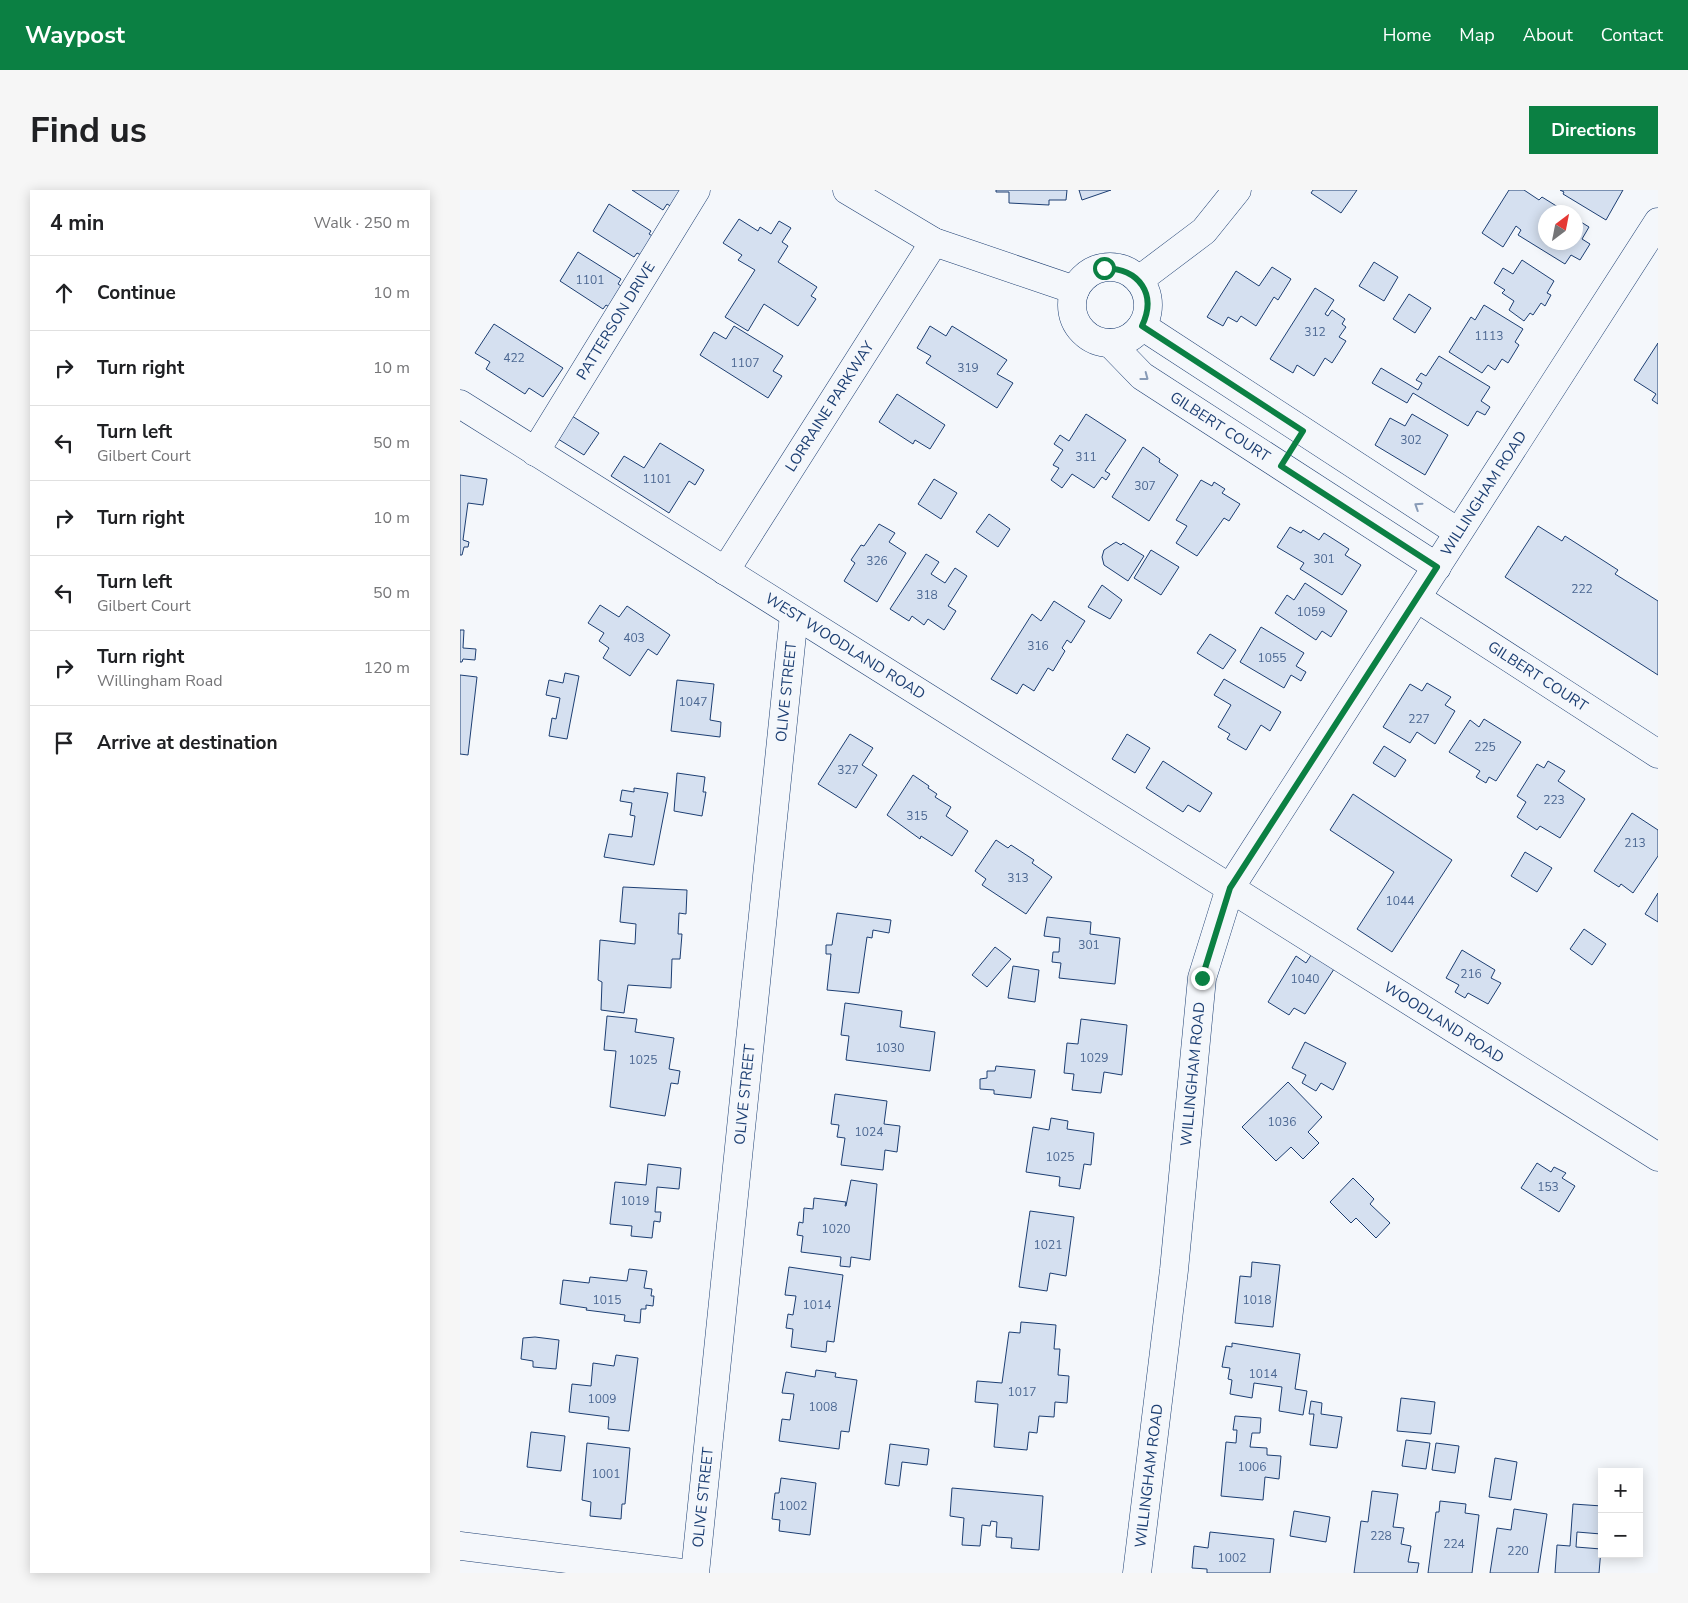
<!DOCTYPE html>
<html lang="en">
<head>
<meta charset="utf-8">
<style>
  :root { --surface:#fff; --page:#f6f6f6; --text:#202124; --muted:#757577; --line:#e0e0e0; --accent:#0b8043 }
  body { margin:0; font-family:"Nunito Sans",sans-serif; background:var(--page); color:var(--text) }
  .controls { position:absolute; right:15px; bottom:15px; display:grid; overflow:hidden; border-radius:0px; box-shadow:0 2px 12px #0003 }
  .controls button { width:45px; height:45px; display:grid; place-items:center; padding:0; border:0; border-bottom:1px solid var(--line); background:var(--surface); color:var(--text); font:25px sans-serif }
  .compass { position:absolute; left:1078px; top:15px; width:45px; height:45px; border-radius:50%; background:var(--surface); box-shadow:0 2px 12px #0003; rotate:32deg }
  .stop { position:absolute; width:15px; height:15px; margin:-11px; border:4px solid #0b8043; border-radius:50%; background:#fff }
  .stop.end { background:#0b8043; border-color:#fff; box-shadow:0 1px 5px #0008 }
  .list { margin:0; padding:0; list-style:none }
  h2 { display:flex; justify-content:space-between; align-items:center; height:65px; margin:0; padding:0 20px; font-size:21px }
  h2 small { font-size:16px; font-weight:400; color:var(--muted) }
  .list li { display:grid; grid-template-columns:32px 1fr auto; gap:15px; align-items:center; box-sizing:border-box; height:75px; padding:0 20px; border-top:1px solid var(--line) }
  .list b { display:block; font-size:19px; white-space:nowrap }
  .list p { margin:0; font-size:16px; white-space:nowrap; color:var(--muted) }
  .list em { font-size:16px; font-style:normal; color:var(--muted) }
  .icon { flex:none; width:28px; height:28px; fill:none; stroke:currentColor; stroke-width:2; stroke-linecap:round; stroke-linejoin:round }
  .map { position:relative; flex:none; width:1198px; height:1383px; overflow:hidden; border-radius:0px }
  header { display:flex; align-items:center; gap:30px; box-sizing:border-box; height:70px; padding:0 25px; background:var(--accent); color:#fff }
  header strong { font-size:24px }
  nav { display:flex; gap:28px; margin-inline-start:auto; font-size:18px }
  .intro { display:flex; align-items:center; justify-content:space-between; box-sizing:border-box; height:120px; padding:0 30px }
  h1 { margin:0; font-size:35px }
  .button { padding:12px 22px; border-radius:0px; background:var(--accent); color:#fff; font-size:18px; font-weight:700 }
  main { display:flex; gap:30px; padding:0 30px }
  aside { flex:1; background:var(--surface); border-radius:0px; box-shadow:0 2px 12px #0003 }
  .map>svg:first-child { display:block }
  .building { fill:#d5e0f0; stroke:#1d3f73 }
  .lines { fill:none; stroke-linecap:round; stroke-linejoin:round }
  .minor-casing { stroke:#1d3f73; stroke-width:29 }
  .minor { stroke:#f4f7fb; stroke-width:28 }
  .oneway { stroke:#889bb7 }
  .route { stroke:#0b8043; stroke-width:6 }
  .labels { text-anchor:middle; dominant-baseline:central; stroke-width:4; stroke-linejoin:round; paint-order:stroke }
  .number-label { font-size:12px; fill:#4b6792 }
  .street-label { font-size:15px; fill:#1d3f73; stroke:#f4f7fb }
</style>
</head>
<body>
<header>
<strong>Waypost</strong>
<nav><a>Home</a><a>Map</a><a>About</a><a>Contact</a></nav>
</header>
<div class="intro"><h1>Find us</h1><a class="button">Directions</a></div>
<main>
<aside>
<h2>4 min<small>Walk · 250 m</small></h2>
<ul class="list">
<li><svg class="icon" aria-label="ahead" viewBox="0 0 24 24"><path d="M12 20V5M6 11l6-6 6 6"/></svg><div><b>Continue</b></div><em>10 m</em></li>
<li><svg class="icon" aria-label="right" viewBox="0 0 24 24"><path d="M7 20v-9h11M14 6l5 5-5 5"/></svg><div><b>Turn right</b></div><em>10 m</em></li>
<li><svg class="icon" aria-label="left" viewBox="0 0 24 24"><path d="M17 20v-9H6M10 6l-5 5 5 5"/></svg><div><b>Turn left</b><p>Gilbert Court</p></div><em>50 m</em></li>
<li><svg class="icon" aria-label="right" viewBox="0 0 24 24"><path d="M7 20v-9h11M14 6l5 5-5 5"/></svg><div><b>Turn right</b></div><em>10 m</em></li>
<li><svg class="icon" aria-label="left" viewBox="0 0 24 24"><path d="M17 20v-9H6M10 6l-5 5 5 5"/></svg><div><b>Turn left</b><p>Gilbert Court</p></div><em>50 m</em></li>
<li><svg class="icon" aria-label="right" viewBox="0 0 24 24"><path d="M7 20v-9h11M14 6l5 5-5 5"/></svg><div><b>Turn right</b><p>Willingham Road</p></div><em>120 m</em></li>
<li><svg class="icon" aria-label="arrive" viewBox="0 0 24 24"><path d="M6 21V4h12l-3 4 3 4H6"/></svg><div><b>Arrive at destination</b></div></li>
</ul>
</aside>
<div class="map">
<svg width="1198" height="1383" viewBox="0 0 1198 1383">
  <rect width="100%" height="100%" fill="#f4f7fb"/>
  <g class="building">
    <polygon points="172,0 225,0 214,18 207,14 203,20"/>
    <polygon points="536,0 607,0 606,10 589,10 589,15 549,13 549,2 536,2"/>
    <polygon points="619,0 651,0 622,10"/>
    <polygon points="853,0 897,0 881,23 851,3"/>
    <polygon points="1049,0 1064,0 1079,10 1082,7 1106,22 1086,22 1086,52 1116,52 1116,29 1129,37 1122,49 1130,54 1120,70 1111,65 1105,74 1058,45 1061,40 1056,36 1043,57 1022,43"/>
    <polygon points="1100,0 1163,0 1146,30 1103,4 1104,2"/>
    <polygon points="149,14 191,41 189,44 196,48 185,67 177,63 174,67 133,41"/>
    <polygon points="279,29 298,41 300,37 311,44 319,31 331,38 322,52 328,56 318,72 357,97 351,106 356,109 338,136 304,114 288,141 265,127 295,80 278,70 282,65 263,53"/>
    <polygon points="118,62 161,89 158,94 166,99 153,119 146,115 143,119 100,91"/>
    <polygon points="1062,70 1094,91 1087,103 1091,105 1085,116 1081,113 1073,125 1070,123 1064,131 1049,120 1054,111 1042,103 1045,100 1034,93 1043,78 1053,84"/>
    <polygon points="914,72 938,87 924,111 899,96"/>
    <polygon points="812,77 831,89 818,110 814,107 796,136 781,126 777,132 768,127 763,136 747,127 776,81 799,96"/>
    <polygon points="855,98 874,110 865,124 868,126 872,120 885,129 882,134 886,137 879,147 886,151 872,173 865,168 854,186 837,175 833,183 810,169"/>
    <polygon points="949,104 971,118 955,143 933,129"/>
    <polygon points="1024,115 1063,139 1055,152 1059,155 1048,173 1042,169 1035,180 1028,175 1022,183 989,162 1011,127 1015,130"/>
    <polygon points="34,134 103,178 83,207 69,198 65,204 26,179 30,172 15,163"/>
    <polygon points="274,136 323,166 313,181 322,186 308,208 240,165 254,142 266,149"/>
    <polygon points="470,136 486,146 492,136 547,170 537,184 553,193 537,218 466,173 471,166 457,158"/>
    <polygon points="1198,153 1198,214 1192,210 1196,204 1174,190"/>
    <polygon points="979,166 1030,197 1021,211 1030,217 1025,225 1017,221 1008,236 953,203 947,213 912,193 921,178 958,200 962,193 956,190 961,183 966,186"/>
    <polygon points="437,204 485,235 470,259 455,250 453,254 419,232"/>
    <polygon points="626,224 666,250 645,281 650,284 646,290 642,287 634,298 612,284 602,298 591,290 599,278 593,275 603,260 594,254 600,245 609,251"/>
    <polygon points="952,224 988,245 965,285 915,255 930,228 945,236"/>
    <polygon points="112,226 139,243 124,265 98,249"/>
    <polygon points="200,253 244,280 235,295 229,291 209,323 151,286 164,266 184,278"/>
    <polygon points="683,257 700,269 699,272 718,285 689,331 652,307"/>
    <polygon points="0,285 27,289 23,315 8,313 3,350 9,352 8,357 4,357 2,365 0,365"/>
    <polygon points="474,289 497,303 481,329 458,314"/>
    <polygon points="741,290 752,296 754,292 765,299 762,303 780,314 769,331 764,328 737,366 716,353 727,336 716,330"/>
    <polygon points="529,324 550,339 538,357 516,342"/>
    <polygon points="419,334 435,343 429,352 446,363 417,412 384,391 395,373 391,370 401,355 404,356"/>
    <polygon points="1078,336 1102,351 1105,346 1158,380 1155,384 1198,411 1198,485 1045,387"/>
    <polygon points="830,337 841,343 843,340 859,350 864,343 889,359 885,365 901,375 882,405 840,379 844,373 817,357"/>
    <polygon points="656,352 661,355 663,353 684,366 668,391 644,375 642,367 644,360"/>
    <polygon points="691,360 719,377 701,405 674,388"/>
    <polygon points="466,364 479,372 471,384 485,393 495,378 507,386 488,416 496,421 484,440 468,429 464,435 452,426 449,431 430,419"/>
    <polygon points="845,393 887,421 871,447 862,441 856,450 815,423 827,405 834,410"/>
    <polygon points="642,395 662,410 650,429 628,417"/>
    <polygon points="594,411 625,431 611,453 607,450 602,458 605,461 593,481 588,478 574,501 563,494 557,504 531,489 572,424 581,431"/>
    <polygon points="140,415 159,427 167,416 210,445 197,465 188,459 170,486 143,468 149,458 139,451 144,443 128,433"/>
    <polygon points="801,437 844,463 836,476 846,482 841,491 831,485 824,498 780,472"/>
    <polygon points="0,440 4,440 3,458 16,459 15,470 3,469 2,472 0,472"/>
    <polygon points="750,444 776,460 763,479 737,463"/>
    <polygon points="105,483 119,486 107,549 89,546 92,528 96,529 100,508 86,505 89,490 103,493"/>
    <polygon points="0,485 17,487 8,565 0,564"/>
    <polygon points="764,489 821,522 810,541 801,535 786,560 767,549 770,544 758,537 771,515 754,505"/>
    <polygon points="217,490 254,494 250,530 261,532 260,547 211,541"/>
    <polygon points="967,493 991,507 985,515 995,521 975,554 957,542 950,553 923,537 950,494 962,501"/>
    <polygon points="1024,529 1061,552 1036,591 1029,587 1026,593 1016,587 1020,581 989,562 1010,530 1019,537"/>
    <polygon points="390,544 413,558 402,575 417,585 396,618 358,594"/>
    <polygon points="667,544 690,558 675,583 652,569"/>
    <polygon points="924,556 946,570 935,587 913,573"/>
    <polygon points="703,571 752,603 740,622 728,615 723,622 686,598"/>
    <polygon points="1088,571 1105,581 1098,591 1125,609 1100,648 1080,636 1077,640 1057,627 1066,612 1057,606 1077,574 1084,578"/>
    <polygon points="217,583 245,587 243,602 246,602 242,626 214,621"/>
    <polygon points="453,585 469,596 468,598 477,604 475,607 491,617 486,626 508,641 492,666 461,646 460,649 427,625"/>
    <polygon points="174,598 208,603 194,675 144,667 149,644 172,647 175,626 170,625 172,613 160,611 162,600 174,602"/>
    <polygon points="893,604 992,670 932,762 897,739 934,682 870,640"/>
    <polygon points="1172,623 1198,640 1198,666 1173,703 1161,694 1159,697 1134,681"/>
    <polygon points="536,650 548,658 551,655 574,670 572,673 592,687 566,724 522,695 526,689 515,681"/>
    <polygon points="1065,662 1092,678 1077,702 1051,686"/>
    <polygon points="163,697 227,700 226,724 219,723 218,744 222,744 220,769 212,769 211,798 168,795 164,823 141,820 142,792 138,790 140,750 175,754 176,734 160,732"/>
    <polygon points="1198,703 1198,732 1185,724"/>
    <polygon points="377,723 431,730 429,743 413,740 412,748 407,747 399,803 367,800 371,764 366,764 366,755 372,755"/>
    <polygon points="587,727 631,732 630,744 660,748 655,794 599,788 601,773 592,772 593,762 599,762 600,748 584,746"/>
    <polygon points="1124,739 1146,754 1132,775 1110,759"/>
    <polygon points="535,757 551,769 527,797 512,785"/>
    <polygon points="1002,760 1035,780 1031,788 1041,793 1028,814 1008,803 1005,808 995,802 999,795 986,788"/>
    <polygon points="853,762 876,776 845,824 834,818 829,825 808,812 836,766 846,773"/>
    <polygon points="553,776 579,780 575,812 548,808"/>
    <polygon points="385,813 442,821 440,837 475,842 470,881 386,870 389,846 381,845"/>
    <polygon points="147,826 177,829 175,842 214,848 209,879 220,881 218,894 211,893 205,926 150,917 156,861 144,860"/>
    <polygon points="621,829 667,835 662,885 644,882 641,903 612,900 614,884 604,883 607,853 618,854"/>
    <polygon points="845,852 886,873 873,900 861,893 856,901 842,893 846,885 832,878"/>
    <polygon points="536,876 575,880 571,908 534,904 534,900 520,899 520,889 527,888 527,881 535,881"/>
    <polygon points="828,892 862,927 848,942 859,953 843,969 831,957 816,971 782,937"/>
    <polygon points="375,904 427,911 424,934 440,936 437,962 425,960 423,980 381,975 385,948 377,947 379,935 371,934"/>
    <polygon points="591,928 608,931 607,939 634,943 631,975 624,974 620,999 599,996 600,987 566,982 573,937 589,940"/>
    <polygon points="1077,973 1091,982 1094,977 1106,983 1102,988 1115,996 1099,1022 1061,998"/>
    <polygon points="188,974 221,978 219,999 197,997 195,1022 201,1022 200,1032 194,1031 192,1048 171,1046 172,1036 150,1034 155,992 186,995"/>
    <polygon points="893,988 914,1009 910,1014 930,1033 916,1048 896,1028 891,1033 870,1012"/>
    <polygon points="391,990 417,994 410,1070 391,1067 390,1077 380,1076 381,1067 341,1062 343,1046 337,1045 339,1032 343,1033 344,1018 353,1019 354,1008 386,1012 385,1016 386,1016"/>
    <polygon points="570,1021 614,1027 606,1086 590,1083 587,1101 559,1097"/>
    <polygon points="792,1072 820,1075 813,1137 775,1133 780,1086 791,1087"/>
    <polygon points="329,1077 383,1085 374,1152 367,1151 366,1162 331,1157 333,1139 326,1138 328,1124 333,1125 336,1106 325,1105"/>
    <polygon points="169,1079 187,1081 184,1098 192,1099 191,1106 194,1106 193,1116 186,1115 186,1119 181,1119 180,1133 164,1131 165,1125 126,1120 127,1118 100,1114 103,1090 129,1093 130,1087 167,1091"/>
    <polygon points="561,1132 596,1135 594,1159 600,1159 598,1185 609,1186 607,1213 595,1212 594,1227 579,1226 577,1243 569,1242 567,1260 534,1257 538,1214 515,1212 517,1191 542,1193 549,1142 560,1143"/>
    <polygon points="75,1147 99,1150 96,1179 73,1177 73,1171 61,1169 63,1148"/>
    <polygon points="772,1153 840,1164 835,1199 847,1201 843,1225 819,1221 822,1197 794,1193 792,1208 770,1204 772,1190 768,1189 770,1178 762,1177 766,1156 772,1157"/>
    <polygon points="156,1165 178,1168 169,1241 148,1239 149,1227 109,1222 112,1194 131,1196 133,1173 154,1176"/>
    <polygon points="356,1180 376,1183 375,1187 397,1190 389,1242 381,1241 379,1259 319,1251 322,1229 330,1230 334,1204 322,1203 326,1182 355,1187"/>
    <polygon points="941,1208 975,1212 971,1244 937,1241"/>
    <polygon points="851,1211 862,1213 861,1224 882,1227 877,1258 850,1255 854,1224 849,1224"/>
    <polygon points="775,1226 801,1228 800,1243 792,1243 790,1257 807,1258 807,1265 821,1266 819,1289 805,1287 803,1310 761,1306 766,1252 776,1253 777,1240 773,1240"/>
    <polygon points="71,1242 105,1246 101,1281 67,1277"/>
    <polygon points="946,1250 970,1253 966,1279 942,1276"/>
    <polygon points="127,1253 170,1258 165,1314 162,1314 161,1329 130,1326 131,1312 122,1310"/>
    <polygon points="976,1253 999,1256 995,1283 972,1280"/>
    <polygon points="430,1254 469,1259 467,1275 442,1272 439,1296 425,1294"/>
    <polygon points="1035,1268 1057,1272 1051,1310 1029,1307"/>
    <polygon points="321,1288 356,1293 350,1345 319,1341 320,1330 312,1329 315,1303 319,1303"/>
    <polygon points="492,1298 583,1306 579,1360 551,1358 552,1348 536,1347 537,1332 531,1331 530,1336 522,1335 520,1356 502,1355 504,1328 490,1326"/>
    <polygon points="912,1301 938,1304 933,1337 944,1338 941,1354 951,1356 948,1372 959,1373 957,1383 894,1383 901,1331 908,1332"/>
    <polygon points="980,1311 1006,1314 1005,1323 1019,1325 1012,1383 968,1383 976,1322 979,1322"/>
    <polygon points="1113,1314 1142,1316 1141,1344 1117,1342 1116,1357 1141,1359 1139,1383 1095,1383 1097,1355 1110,1356"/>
    <polygon points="1054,1319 1087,1324 1078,1383 1030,1383 1037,1338 1051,1340"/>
    <polygon points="834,1321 870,1327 866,1352 830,1346"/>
    <polygon points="750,1342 814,1349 810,1383 747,1383 747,1379 732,1378 734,1356 748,1358"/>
  </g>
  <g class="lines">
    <g class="minor-casing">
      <g id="minor">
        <polyline points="387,0 474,52 615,100"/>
        <circle cx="650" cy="115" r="38"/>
        <polyline points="679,90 744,41 777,0"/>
        <polyline points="682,136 998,342"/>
        <path id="s1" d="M 650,153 L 682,186 L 977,377"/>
        <path id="s2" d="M 0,214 L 1198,967"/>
        <path id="s3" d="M 75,262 L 236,0"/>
        <path id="s4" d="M 265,381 L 474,52"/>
        <path id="s5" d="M 957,408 L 1198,564"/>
        <polyline points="0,1356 222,1383"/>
        <path id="s6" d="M 235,1383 L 334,425"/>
        <path id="s7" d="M 677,1383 L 714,1080 L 742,788 L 770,698 L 1198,32"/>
      </g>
    </g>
    <use href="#minor" class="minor"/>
  </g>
  <defs><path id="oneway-chevron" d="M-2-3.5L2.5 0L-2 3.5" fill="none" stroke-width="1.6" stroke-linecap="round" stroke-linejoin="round" transform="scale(1.25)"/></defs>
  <g class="oneway">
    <use href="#oneway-chevron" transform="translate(685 187) rotate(37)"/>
    <use href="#oneway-chevron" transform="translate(958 316) rotate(-147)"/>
  </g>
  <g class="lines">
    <path class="route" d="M 644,78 C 680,79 697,104 682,136 L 843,241 L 821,276 L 977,377 L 770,698 L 742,788"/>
  </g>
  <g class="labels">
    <g class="number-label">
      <text x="130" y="90">1101</text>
      <text x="855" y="142">312</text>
      <text x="1029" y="146">1113</text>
      <text x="54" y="168">422</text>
      <text x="285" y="173">1107</text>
      <text x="508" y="178">319</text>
      <text x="951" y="250">302</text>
      <text x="626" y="267">311</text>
      <text x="197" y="289">1101</text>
      <text x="685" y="296">307</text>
      <text x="864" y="369">301</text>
      <text x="417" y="371">326</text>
      <text x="1122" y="399">222</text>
      <text x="467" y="405">318</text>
      <text x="851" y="422">1059</text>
      <text x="174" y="448">403</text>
      <text x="578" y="456">316</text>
      <text x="812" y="468">1055</text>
      <text x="233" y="512">1047</text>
      <text x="959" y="529">227</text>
      <text x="1025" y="557">225</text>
      <text x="388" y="580">327</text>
      <text x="1094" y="610">223</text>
      <text x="457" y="626">315</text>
      <text x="1175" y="653">213</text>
      <text x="558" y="688">313</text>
      <text x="940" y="711">1044</text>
      <text x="629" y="755">301</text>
      <text x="1011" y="784">216</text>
      <text x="845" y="789">1040</text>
      <text x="430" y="858">1030</text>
      <text x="634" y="868">1029</text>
      <text x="183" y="870">1025</text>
      <text x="822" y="932">1036</text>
      <text x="409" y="942">1024</text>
      <text x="600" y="967">1025</text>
      <text x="1088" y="997">153</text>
      <text x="175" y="1011">1019</text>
      <text x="376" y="1039">1020</text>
      <text x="588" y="1055">1021</text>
      <text x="147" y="1110">1015</text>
      <text x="797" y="1110">1018</text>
      <text x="357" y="1115">1014</text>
      <text x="803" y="1184">1014</text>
      <text x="562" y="1202">1017</text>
      <text x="142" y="1209">1009</text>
      <text x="363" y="1217">1008</text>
      <text x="792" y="1277">1006</text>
      <text x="146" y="1284">1001</text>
      <text x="333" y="1316">1002</text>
      <text x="921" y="1346">228</text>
      <text x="994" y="1354">224</text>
      <text x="1058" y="1361">220</text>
      <text x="772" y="1368">1002</text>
    </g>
    <g class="street-label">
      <text stroke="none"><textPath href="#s3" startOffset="154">PATTERSON DRIVE</textPath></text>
      <text stroke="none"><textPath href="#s4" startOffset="195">LORRAINE PARKWAY</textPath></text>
      <text stroke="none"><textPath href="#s1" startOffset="139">GILBERT COURT</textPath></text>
      <text stroke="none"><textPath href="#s7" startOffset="1162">WILLINGHAM ROAD</textPath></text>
      <text stroke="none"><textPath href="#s2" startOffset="455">WEST WOODLAND ROAD</textPath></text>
      <text stroke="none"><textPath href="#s5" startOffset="144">GILBERT COURT</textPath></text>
      <text stroke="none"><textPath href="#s6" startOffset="886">OLIVE STREET</textPath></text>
      <text stroke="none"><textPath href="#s2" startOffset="1162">WOODLAND ROAD</textPath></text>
      <text stroke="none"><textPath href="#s7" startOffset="502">WILLINGHAM ROAD</textPath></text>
      <text stroke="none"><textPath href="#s6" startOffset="481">OLIVE STREET</textPath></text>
      <text stroke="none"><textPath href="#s7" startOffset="98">WILLINGHAM ROAD</textPath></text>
      <text stroke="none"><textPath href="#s6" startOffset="76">OLIVE STREET</textPath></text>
    </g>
  </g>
</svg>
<div class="controls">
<button>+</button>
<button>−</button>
</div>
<svg class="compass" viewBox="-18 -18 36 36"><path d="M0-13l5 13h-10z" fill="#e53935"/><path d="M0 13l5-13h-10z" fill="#757577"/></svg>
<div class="stop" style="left:644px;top:78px"></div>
<div class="stop end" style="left:742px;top:788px"></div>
</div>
</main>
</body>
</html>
